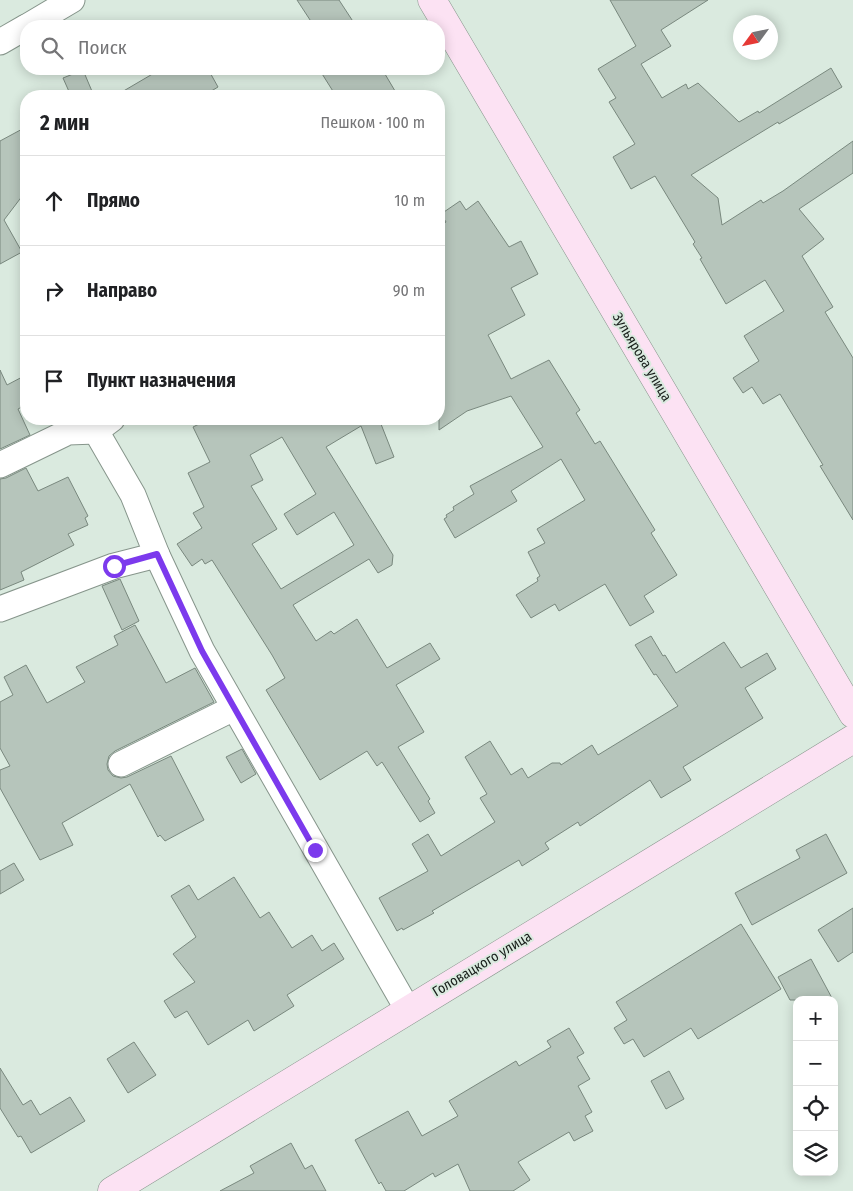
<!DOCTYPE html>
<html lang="ru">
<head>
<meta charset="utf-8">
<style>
  :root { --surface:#fff; --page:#f2f2f2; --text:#202124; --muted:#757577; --line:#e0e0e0 }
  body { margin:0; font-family:"Fira Sans Condensed",sans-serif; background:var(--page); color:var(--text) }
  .controls { position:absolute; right:15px; bottom:15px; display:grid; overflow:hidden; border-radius:10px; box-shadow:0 2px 12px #0003 }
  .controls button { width:45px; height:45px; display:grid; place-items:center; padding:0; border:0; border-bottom:1px solid var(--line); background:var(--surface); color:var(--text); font:25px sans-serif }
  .compass { position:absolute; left:733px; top:15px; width:45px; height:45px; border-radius:50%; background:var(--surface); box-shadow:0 2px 12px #0003; rotate:237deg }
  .stop { position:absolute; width:15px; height:15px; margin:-11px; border:4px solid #7c3aed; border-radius:50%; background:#fff }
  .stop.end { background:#7c3aed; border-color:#fff; box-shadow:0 1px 5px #0008 }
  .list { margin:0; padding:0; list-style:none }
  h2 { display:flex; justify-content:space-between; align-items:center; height:65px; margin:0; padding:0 20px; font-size:21px }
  h2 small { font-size:16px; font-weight:400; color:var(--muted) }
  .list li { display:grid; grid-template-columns:32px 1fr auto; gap:15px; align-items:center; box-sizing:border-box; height:90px; padding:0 20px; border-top:1px solid var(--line) }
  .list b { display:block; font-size:19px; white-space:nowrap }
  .list em { font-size:16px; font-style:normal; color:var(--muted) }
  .icon { flex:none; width:28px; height:28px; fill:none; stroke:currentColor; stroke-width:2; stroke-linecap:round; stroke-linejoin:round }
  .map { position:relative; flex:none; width:853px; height:1191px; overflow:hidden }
  .search { position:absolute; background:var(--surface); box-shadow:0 2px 12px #0003; left:20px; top:20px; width:425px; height:55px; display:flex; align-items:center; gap:12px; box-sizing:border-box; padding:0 18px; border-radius:20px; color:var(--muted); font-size:19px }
  .panel { position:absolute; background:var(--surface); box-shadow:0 2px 12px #0003; left:20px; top:90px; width:425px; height:335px; border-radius:20px }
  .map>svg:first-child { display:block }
  .building { fill:#b6c5bb; stroke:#79887e; fill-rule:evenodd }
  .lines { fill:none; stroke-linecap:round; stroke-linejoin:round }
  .street-casing { stroke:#86958b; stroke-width:27 }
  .secondary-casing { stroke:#86958b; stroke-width:29 }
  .street { stroke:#fff; stroke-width:25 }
  .secondary { stroke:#fce2f3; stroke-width:28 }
  .route { stroke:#7c3aed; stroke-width:6 }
  .labels { text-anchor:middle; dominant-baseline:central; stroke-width:4; stroke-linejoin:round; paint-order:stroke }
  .street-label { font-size:14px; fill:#171d19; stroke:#daeadf }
</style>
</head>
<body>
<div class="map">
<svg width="853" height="1191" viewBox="0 0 853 1191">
  <rect width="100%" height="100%" fill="#daeadf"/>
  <g class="building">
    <polygon points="297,0 339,0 356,26 314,26"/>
    <polygon points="610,0 708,0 661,30 671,46 641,64 662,98 686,84 688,89 698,83 739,122 758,111 759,113 831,68 842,87 779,124 778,122 691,175 718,198 722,225 761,200 763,203 783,191 853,141 853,173 799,209 824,239 802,256 833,307 825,312 853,358 853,520 820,466 823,465 780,394 763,404 752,387 743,393 733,378 759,361 744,336 784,311 765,280 726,304 700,259 702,258 693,244 695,242 655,176 631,189 613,157 635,144 609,102 616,98 598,69 636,46"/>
    <polygon points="161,69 208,69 218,87 203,96 115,96"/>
    <polygon points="319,69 382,69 398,96 336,96"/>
    <polygon points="83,70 94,96 71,96 63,78"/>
    <polygon points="26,127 26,191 4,220 22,252 0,264 0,141"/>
    <polygon points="460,201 466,210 478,201 509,247 521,241 538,274 511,288 525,315 488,335 511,379 549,360 580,410 576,413 595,444 600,441 655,530 651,533 677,575 644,596 654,612 630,626 605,584 559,611 555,604 531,618 516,595 538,581 537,578 540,576 528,552 545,543 537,529 585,500 561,459 511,491 517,501 455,538 444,519 447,517 446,515 454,510 453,507 474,494 470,486 543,447 511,396 467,411 439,430 439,227 446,222 441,214"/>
    <polygon points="0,370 7,385 26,375 26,405 18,409 30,435 0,449"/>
    <path d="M 209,419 L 379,419 L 394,457 L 376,464 L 361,426 L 326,447 L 393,555 L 392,565 L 378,573 L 369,559 L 293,605 L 316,641 L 331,631 L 334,634 L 357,619 L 387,668 L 430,643 L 440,659 L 396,685 L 424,732 L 398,747 L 430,799 L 428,801 L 435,813 L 420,822 L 382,762 L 377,766 L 367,751 L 320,780 L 266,690 L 285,678 L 272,655 L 212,560 L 205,564 L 202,559 L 192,566 L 177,544 L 202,528 L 193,513 L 204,507 L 188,473 L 210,462 L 193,427 ZM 282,437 L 316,494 L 284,514 L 297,535 L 334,512 L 354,545 L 281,589 L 252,544 L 277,529 L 251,486 L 263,480 L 250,455 Z"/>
    <polygon points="26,468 38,491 68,477 88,516 85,518 88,525 68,534 74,545 21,572 24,580 0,590 0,479 6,478"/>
    <polygon points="120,579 139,621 122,630 102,586"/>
    <polygon points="135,625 166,683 195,668 214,702 115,751 109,756 107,764 108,770 113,776 121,778 127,777 171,756 204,820 165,841 160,835 158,837 130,784 62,823 73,845 40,860 0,788 0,770 10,766 0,748 0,702 13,695 4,677 26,665 47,703 85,682 76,667 118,645 114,636"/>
    <polygon points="651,636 663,656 665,655 676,673 724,642 741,668 767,653 776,669 745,688 763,718 683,767 691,780 661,798 650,780 580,826 578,822 545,843 549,849 522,866 519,860 432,911 434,913 403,930 402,928 397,931 379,898 428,871 412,844 428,834 441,856 495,822 480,798 487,794 465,757 490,741 511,775 522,768 528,778 552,763 560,763 561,765 592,745 598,755 678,706 656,674 654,675 635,645"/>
    <polygon points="242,749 256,774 241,783 226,757"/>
    <polygon points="826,834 847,873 752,925 735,893 800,858 796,850"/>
    <polygon points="14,863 24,880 0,894 0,871"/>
    <polygon points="234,877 260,918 269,912 292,948 312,935 322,951 334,943 344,959 287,995 294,1006 254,1031 248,1020 208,1045 187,1011 175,1018 164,1001 195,982 173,954 196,937 171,896 189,885 198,900"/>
    <polygon points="853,908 853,952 838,962 818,930"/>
    <polygon points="741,924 781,989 698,1039 691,1028 644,1057 633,1039 624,1044 614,1028 627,1020 616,1002"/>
    <polygon points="811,959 833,1000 790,1000 778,977"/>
    <polygon points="569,1028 584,1053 577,1057 590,1079 578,1086 592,1112 585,1116 593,1131 574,1141 569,1132 518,1162 530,1180 513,1191 470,1191 458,1164 435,1177 433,1173 404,1191 386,1191 381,1182 379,1184 355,1140 408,1111 422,1136 458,1116 449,1101 516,1061 519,1066 551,1047 547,1041"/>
    <polygon points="134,1042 156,1075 128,1093 107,1059"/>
    <polygon points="0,1068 23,1105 31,1100 40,1115 70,1097 85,1121 31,1153 21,1136 18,1137 0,1108"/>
    <polygon points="669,1071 684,1099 666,1109 651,1081"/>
    <polygon points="291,1143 305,1169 312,1165 326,1191 220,1191 254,1173 250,1166"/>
  </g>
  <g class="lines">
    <g class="street-casing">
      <g id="street">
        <polyline points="28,26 72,0"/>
        <polyline points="0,42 26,27"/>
        <polyline points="89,419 133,495 157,555 202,651 408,1010"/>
        <polyline points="0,465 68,432 96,431 112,419"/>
        <polyline points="0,609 114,566 157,555"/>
        <polyline points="121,764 234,708"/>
      </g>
    </g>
    <g class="secondary-casing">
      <g id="secondary">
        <polyline points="432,0 853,714"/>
        <polyline points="112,1191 853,739"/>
      </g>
    </g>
    <use href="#street" class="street"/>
    <use href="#secondary" class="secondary"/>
  </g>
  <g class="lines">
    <polyline class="route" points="114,566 157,554 202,651 315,850"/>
  </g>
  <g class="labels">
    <g class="street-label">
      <text transform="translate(642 357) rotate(59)">Зульярова улица</text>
      <text transform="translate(482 964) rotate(-31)">Головацкого улица</text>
    </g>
  </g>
</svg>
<div class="controls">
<button>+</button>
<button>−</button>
<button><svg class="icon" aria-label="locate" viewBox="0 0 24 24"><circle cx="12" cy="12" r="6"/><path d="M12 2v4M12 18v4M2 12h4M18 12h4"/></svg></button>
<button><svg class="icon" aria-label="layers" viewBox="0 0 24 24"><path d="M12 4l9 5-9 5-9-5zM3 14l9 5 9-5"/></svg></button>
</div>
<svg class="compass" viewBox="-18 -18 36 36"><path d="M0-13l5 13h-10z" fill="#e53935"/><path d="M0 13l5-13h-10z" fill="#757577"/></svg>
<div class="stop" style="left:114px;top:566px"></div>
<div class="stop end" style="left:315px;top:850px"></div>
<div class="search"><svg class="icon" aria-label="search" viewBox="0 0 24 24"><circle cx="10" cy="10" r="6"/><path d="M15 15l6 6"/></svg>Поиск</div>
<section class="panel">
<h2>2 мин<small>Пешком · 100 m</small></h2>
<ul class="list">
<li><svg class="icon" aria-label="ahead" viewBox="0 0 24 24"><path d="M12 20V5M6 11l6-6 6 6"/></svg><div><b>Прямо</b></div><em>10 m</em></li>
<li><svg class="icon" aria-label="right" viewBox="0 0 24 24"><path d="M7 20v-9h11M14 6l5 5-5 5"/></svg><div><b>Направо</b></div><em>90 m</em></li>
<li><svg class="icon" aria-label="arrive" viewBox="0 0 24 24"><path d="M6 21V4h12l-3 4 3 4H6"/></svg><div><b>Пункт назначения</b></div></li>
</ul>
</section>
</div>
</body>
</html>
